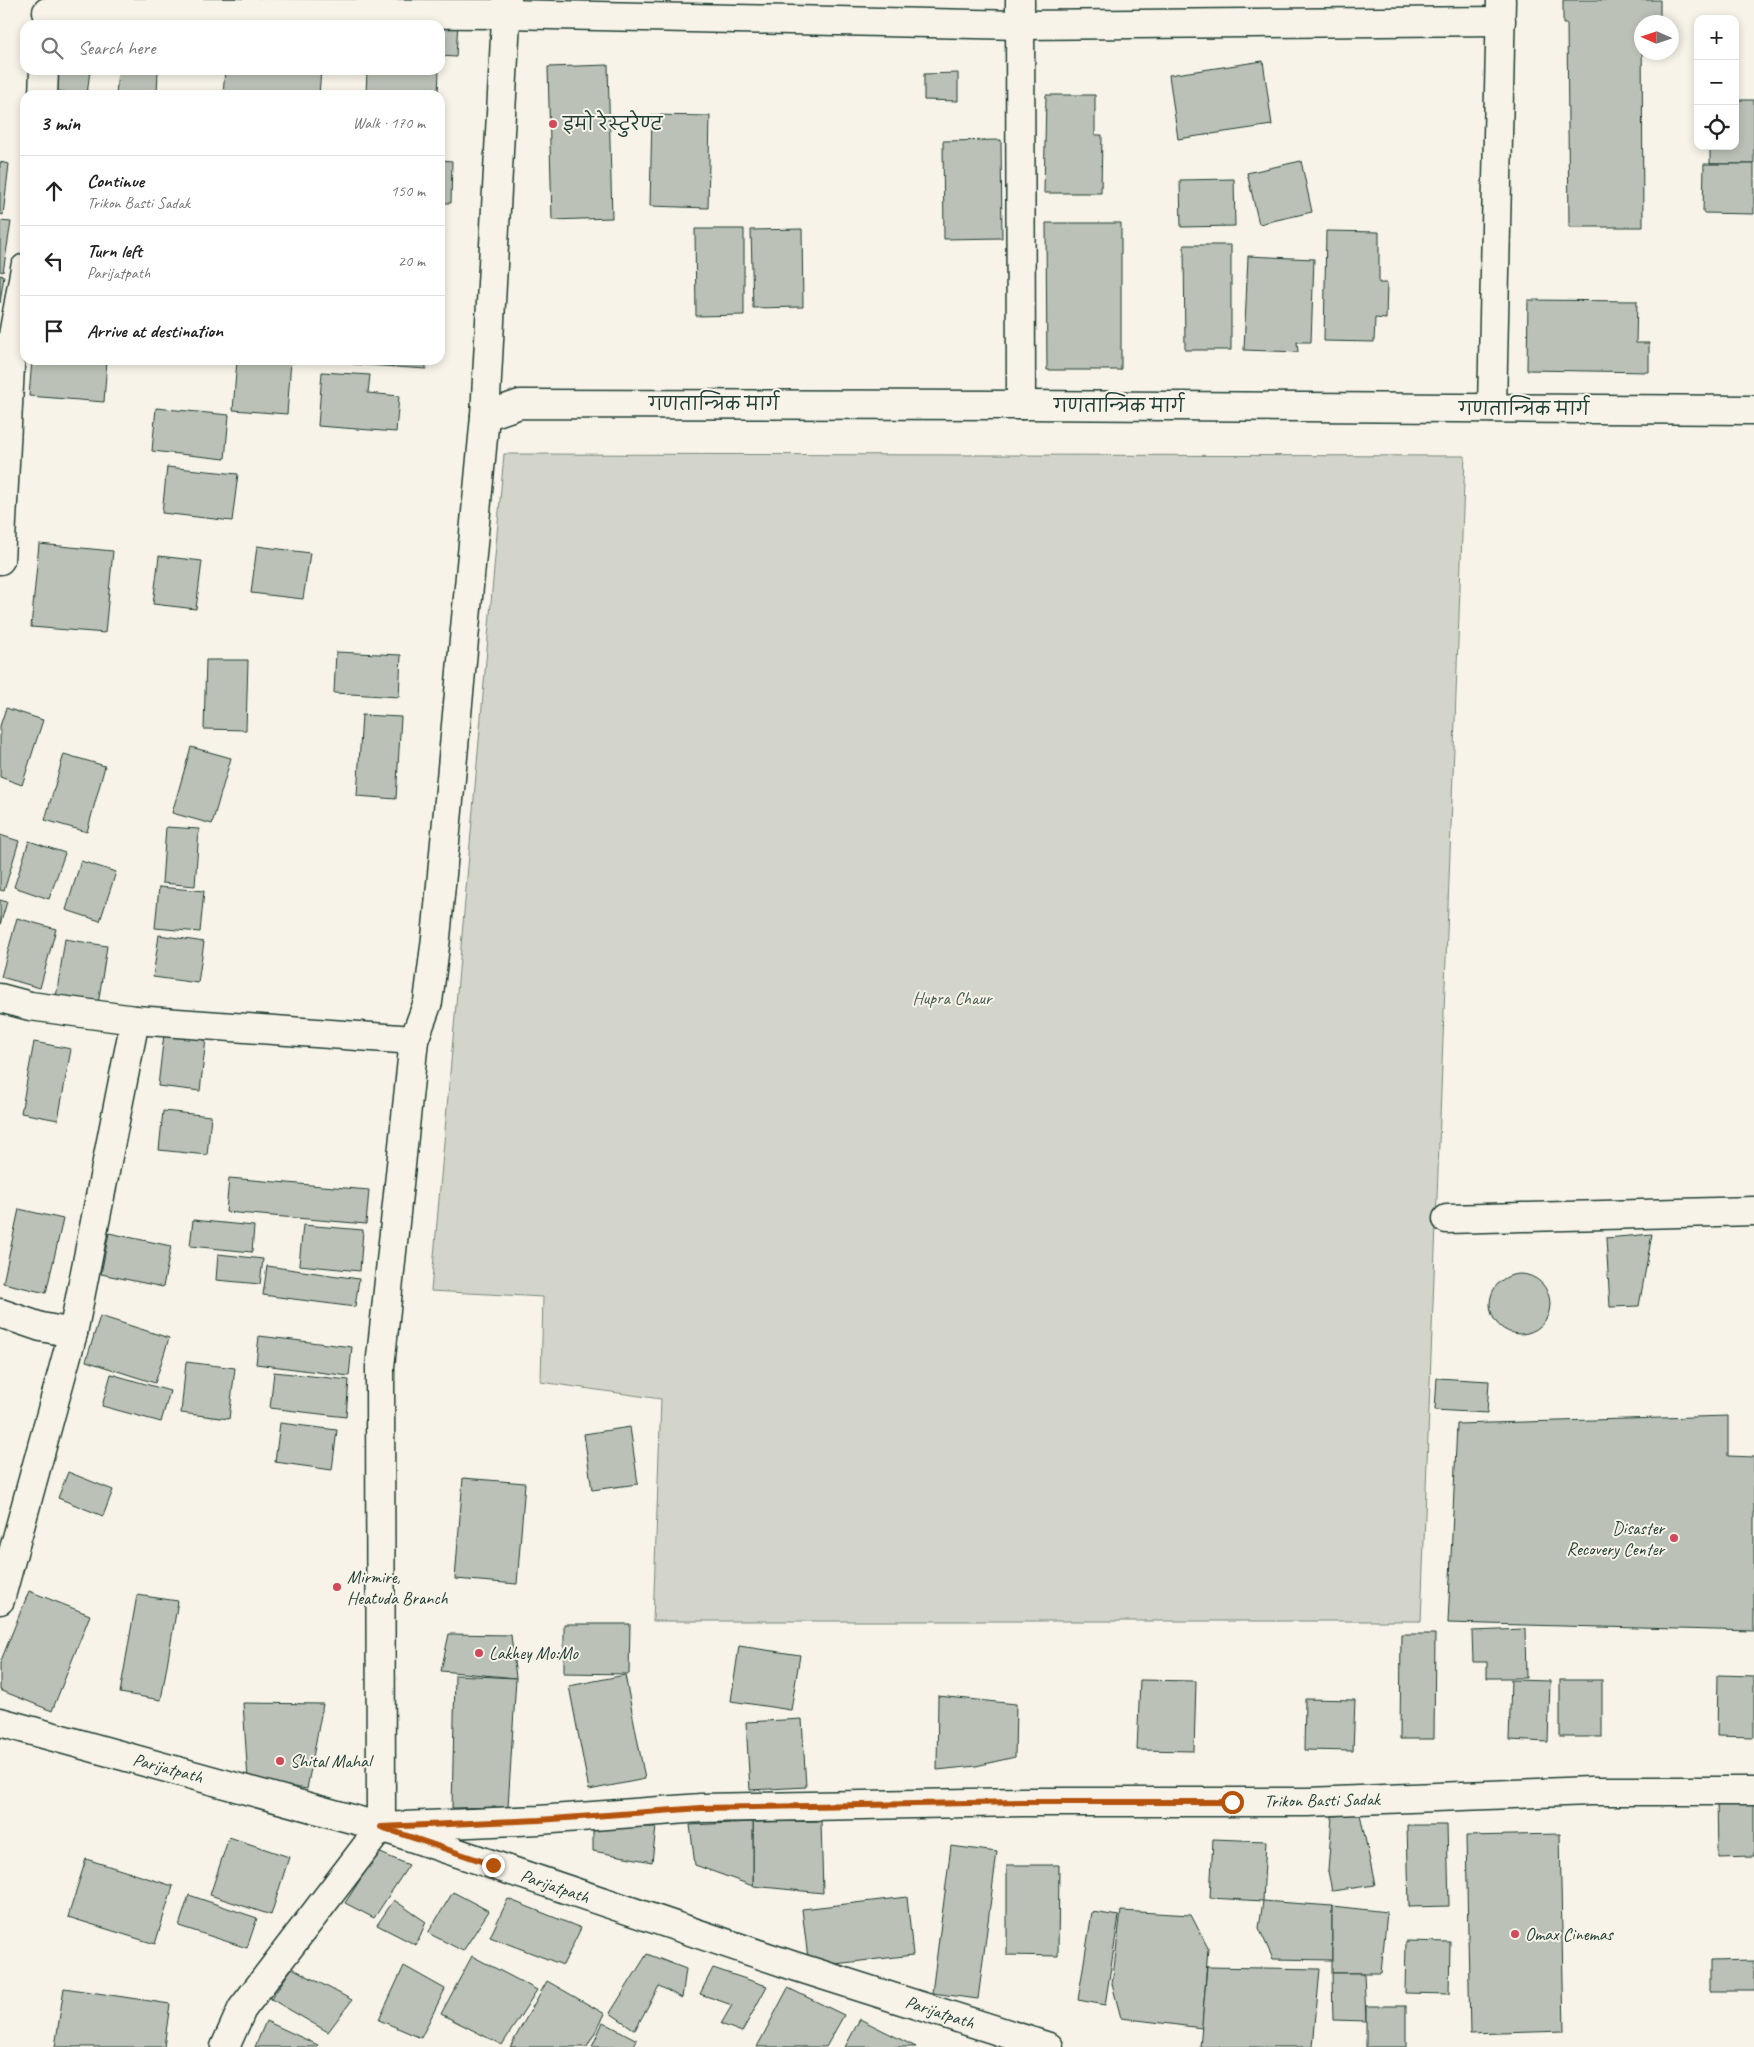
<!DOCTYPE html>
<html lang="en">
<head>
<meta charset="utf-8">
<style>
  :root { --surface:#fff; --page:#f6f6f6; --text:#222; --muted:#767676; --line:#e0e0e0 }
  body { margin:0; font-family:Caveat,"Playpen Sans Deva",sans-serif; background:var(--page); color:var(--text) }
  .controls { position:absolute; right:15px; top:15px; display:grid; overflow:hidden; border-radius:10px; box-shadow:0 2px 8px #0003 }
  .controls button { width:45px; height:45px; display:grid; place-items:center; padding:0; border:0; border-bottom:1px solid var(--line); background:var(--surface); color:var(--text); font:25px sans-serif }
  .compass { position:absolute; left:1634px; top:15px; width:45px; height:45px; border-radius:50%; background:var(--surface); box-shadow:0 2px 8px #0003; rotate:273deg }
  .stop { position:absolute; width:15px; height:15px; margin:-11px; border:4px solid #b45309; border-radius:50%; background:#fff }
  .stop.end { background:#b45309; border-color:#fff; box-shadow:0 1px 5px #0008 }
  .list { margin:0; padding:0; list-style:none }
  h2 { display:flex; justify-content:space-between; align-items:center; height:65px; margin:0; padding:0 20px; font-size:21px }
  h2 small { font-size:16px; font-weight:400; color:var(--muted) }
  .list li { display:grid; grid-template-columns:32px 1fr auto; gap:15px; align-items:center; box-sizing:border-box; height:70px; padding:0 20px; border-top:1px solid var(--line) }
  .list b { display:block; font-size:19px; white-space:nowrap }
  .list p { margin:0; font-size:16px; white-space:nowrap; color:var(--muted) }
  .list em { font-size:16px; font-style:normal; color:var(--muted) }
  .icon { flex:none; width:28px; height:28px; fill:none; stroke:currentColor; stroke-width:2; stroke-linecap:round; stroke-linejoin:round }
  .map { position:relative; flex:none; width:1754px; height:2047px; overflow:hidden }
  .search { position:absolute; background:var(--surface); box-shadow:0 2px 8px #0003; left:20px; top:20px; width:425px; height:55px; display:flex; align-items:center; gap:12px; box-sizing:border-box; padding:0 18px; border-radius:15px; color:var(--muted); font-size:19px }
  .panel { position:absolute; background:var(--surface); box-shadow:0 2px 8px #0003; left:20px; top:90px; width:425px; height:275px; border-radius:15px }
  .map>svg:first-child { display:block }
  .green { fill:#d3d5ca; stroke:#79897f }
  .building { fill:#bbc1b6; stroke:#1f3d34 }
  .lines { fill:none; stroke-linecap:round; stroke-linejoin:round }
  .minor-casing { stroke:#1f3d34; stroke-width:31 }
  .minor { stroke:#f7f3e8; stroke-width:28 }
  .route { stroke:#b45309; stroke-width:6 }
  .poi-dot { fill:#d1495b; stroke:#f7f3e8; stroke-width:2 }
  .labels { text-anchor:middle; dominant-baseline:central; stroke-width:4; stroke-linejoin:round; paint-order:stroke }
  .poi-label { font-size:18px; fill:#1f3d34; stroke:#f7f3e8; text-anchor:start }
  .street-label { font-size:18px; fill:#1f3d34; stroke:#f7f3e8 }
  .park-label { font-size:18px; fill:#435b52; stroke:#f7f3e8 }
</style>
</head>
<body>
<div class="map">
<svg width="1754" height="2047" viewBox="0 0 1754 2047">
  <rect width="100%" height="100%" fill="#f7f3e8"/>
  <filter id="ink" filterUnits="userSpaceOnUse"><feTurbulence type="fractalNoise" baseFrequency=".02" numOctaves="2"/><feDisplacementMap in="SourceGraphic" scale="10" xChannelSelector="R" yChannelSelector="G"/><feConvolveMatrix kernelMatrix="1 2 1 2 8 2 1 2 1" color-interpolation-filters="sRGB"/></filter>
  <g filter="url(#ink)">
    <polygon class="green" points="504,454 1465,456 1421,1621 653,1621 661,1399 541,1382 543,1297 431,1291"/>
    <g class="building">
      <polygon points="1563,0 1660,0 1660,22 1642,22 1643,227 1569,227 1567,24 1563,24"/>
      <polygon points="458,22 456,57 440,56 440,25"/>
      <polygon points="1263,61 1272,125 1178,139 1169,75"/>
      <polygon points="608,65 612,218 552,220 548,67"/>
      <polygon points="51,70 90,70 87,95 49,90"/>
      <polygon points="118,70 158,70 157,95 116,95"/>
      <polygon points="225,70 321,70 319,95 223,95"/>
      <polygon points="367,70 439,70 438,95 366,95"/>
      <polygon points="958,73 958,101 924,100 924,74"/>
      <polygon points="1046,95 1095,95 1095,135 1102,135 1101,193 1044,193"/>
      <polygon points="1735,100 1754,100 1754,164 1710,164 1710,146 1735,146"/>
      <polygon points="652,115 710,116 708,208 650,206"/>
      <polygon points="1001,140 1002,238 944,239 943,141"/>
      <polygon points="440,160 452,161 451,203 440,203"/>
      <polygon points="1301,161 1312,212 1259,224 1247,173"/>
      <polygon points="0,162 9,164 3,215 0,214"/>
      <polygon points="1704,164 1754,164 1754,214 1703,213"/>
      <polygon points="1234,179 1235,226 1181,227 1180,180"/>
      <polygon points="0,221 11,222 3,272 0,271"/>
      <polygon points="1046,223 1121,223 1121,370 1047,370"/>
      <polygon points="695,229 744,229 744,315 696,316"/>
      <polygon points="802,229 803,307 753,308 751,230"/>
      <polygon points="1326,231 1379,232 1379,283 1387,283 1386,319 1375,318 1374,342 1324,341"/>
      <polygon points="1184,245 1231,245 1231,350 1185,350"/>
      <polygon points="1248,256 1314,259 1311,342 1297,342 1298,352 1244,350"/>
      <polygon points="0,275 4,276 0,303"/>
      <polygon points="1528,300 1637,301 1636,343 1649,343 1649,372 1527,370"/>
      <polygon points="32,360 107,360 104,402 29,396"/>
      <polygon points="237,360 291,360 287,414 233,410"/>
      <polygon points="354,360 426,360 426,369 353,364"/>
      <polygon points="322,372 370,375 368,393 399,396 396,432 318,426"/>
      <polygon points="156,408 229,415 225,459 152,451"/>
      <polygon points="167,467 238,474 232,521 162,513"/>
      <polygon points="39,544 113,551 105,633 31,627"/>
      <polygon points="257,546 310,553 303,599 251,593"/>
      <polygon points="159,556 202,561 196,609 153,604"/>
      <polygon points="336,652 401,655 399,697 334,693"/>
      <polygon points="206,660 248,660 246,730 204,729"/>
      <polygon points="6,708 43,720 22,785 0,777 0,726"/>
      <polygon points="362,715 401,717 396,799 357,796"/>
      <polygon points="191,747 231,758 212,824 172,813"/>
      <polygon points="64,754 105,766 87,832 45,820"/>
      <polygon points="166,827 199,829 195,886 162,883"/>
      <polygon points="0,835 19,841 4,891 0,890"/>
      <polygon points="29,841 65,853 49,899 14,887"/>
      <polygon points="81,861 116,872 100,921 66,910"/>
      <polygon points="159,887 204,891 200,932 155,928"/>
      <polygon points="0,900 7,902 0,925"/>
      <polygon points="17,918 56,929 40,988 1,977"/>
      <polygon points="159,935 204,942 198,983 153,977"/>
      <polygon points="65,939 107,946 97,1011 55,1004"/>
      <polygon points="164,1034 206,1039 200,1091 158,1086"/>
      <polygon points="34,1042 71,1049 58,1120 21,1113"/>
      <polygon points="163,1111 211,1116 207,1155 159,1150"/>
      <polygon points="229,1178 369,1190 366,1224 226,1212"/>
      <polygon points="19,1209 63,1219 46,1293 3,1283"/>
      <polygon points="193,1220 254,1226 252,1252 190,1246"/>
      <polygon points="303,1225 363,1230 360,1271 299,1265"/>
      <polygon points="109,1233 171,1246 163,1287 101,1274"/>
      <polygon points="1652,1234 1639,1306 1610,1307 1606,1238"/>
      <polygon points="218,1254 263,1259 260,1284 216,1280"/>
      <polygon points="267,1266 359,1279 355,1307 263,1295"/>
      <circle cx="1520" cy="1304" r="30"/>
      <polygon points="100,1316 169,1338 155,1383 86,1361"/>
      <polygon points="259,1336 352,1347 349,1376 256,1364"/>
      <polygon points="186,1362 235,1368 229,1419 181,1413"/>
      <polygon points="274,1372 349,1380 346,1417 270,1408"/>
      <polygon points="111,1374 170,1391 161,1422 102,1406"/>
      <polygon points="1437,1378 1489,1381 1487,1413 1435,1410"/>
      <polygon points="1728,1416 1728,1456 1754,1457 1754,1631 1448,1623 1457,1424"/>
      <polygon points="280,1423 337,1430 332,1470 275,1462"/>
      <polygon points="630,1427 638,1484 592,1490 584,1434"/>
      <polygon points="68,1472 113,1490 103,1516 58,1498"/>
      <polygon points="463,1478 525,1483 517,1584 455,1579"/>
      <polygon points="29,1591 90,1615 52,1711 0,1690 0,1663"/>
      <polygon points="137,1595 178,1601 161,1700 120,1693"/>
      <polygon points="564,1624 630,1624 629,1674 564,1673"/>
      <polygon points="1525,1629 1526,1678 1487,1678 1487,1662 1473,1662 1472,1631"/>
      <polygon points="449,1634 511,1635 516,1678 441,1671"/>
      <polygon points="1401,1634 1435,1634 1434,1739 1400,1739"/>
      <polygon points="739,1646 800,1655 791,1710 731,1701"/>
      <polygon points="455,1675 516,1678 508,1807 452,1808"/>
      <polygon points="625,1675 645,1779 589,1790 569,1686"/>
      <polygon points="1718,1675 1754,1676 1754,1737 1717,1736"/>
      <polygon points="1140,1680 1196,1681 1194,1751 1137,1750"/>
      <polygon points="1511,1680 1550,1681 1548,1742 1509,1740"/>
      <rect x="1560" y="1680" width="42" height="57"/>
      <polygon points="938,1696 1016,1704 1015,1757 976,1766 937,1770"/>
      <polygon points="1305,1699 1355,1700 1353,1751 1304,1750"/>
      <polygon points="243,1703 323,1704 307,1789 248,1780"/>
      <polygon points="802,1719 806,1787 750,1790 746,1722"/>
      <polygon points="1717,1796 1754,1796 1754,1856 1718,1857"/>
      <polygon points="1360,1814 1375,1885 1332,1891 1328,1871 1332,1816"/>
      <polygon points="821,1821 823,1893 753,1886 753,1822"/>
      <polygon points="753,1822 753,1886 695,1865 690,1825"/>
      <polygon points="1407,1825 1447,1825 1449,1906 1409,1907"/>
      <polygon points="593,1827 656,1827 652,1862 593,1851"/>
      <polygon points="1560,1834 1564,2031 1470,2034 1466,1836"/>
      <polygon points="229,1837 289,1857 271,1915 210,1895"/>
      <polygon points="1213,1839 1266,1841 1263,1901 1210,1898"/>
      <polygon points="951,1846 997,1852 978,1999 932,1993"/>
      <polygon points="378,1852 409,1865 374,1918 345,1903"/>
      <polygon points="86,1859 173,1886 155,1944 68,1917"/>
      <polygon points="1007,1865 1059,1865 1058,1956 1007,1955"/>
      <polygon points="453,1892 489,1911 463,1951 428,1933"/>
      <polygon points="189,1895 257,1918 247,1948 179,1926"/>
      <polygon points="907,1897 913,1955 809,1967 802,1909"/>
      <polygon points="508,1899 581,1928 563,1965 490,1937"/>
      <polygon points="394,1900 426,1922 416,1945 377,1925"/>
      <polygon points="1263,1901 1332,1906 1332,1960 1273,1959 1259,1928"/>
      <polygon points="1332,1906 1387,1912 1381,1973 1332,1973"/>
      <polygon points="1121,1911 1191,1915 1208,1948 1202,2028 1121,2018 1112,1984"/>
      <polygon points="1092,1912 1119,1916 1105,2005 1078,2000"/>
      <polygon points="1406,1941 1450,1942 1449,1994 1405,1993"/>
      <polygon points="647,1954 686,1969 682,1998 659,1986 635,2030 610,2013"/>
      <polygon points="472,1956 537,1990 502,2045 441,2014"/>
      <polygon points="1754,1960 1754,1991 1710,1991 1710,1961"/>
      <polygon points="404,1966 445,1989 421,2038 379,2020"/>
      <polygon points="1207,1967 1320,1969 1313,2047 1200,2047"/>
      <polygon points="292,1968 352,2000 328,2032 271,1999"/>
      <polygon points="713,1968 767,1986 742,2032 721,2024 732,2005 700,1994"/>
      <polygon points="1332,1973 1364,1973 1366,2021 1333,2020"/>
      <polygon points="547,1981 605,2014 587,2047 510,2047"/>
      <polygon points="64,1988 170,2004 164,2047 55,2047"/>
      <polygon points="788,1988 844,2015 826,2047 757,2047"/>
      <rect x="1366" y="2006" width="40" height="41"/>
      <polygon points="860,2019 916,2047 845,2047"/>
      <polygon points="266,2021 318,2045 317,2047 255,2047"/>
      <polygon points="603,2022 637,2040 633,2047 592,2047"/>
    </g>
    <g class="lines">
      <g class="minor-casing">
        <g id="minor">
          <polyline points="1020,0 1021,405"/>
          <polyline points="47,12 506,14 1020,25 1501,21"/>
          <polyline points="43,95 44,70"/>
          <polyline points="1492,408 1501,0"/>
          <polyline points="485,416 520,404 1021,405 1754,410"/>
          <polyline points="0,560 11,347 25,268"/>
          <polyline points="0,998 30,1006 135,1020 414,1040"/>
          <polyline points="1447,1219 1754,1211"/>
          <polyline points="0,1313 41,1327 73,1333"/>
          <polyline points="0,1600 73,1333 135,1020"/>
          <polyline points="0,1722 381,1827 791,1965 1049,2047"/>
          <polyline points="381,1827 539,1820 701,1808 1022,1802 1308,1802 1590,1791 1754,1791"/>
          <polyline points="225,2047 242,2009 381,1827 380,1367 414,1040 428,1002 436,938 485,416 507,0"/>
        </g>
      </g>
      <use href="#minor" class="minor"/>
    </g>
  </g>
  <g class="lines" filter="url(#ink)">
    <polyline class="route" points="493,1865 381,1827 539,1820 701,1808 1022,1802 1232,1802"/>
  </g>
  <g class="poi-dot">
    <circle cx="553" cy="124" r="5"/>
    <circle cx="1674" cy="1538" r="5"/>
    <circle cx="337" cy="1587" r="5"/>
    <circle cx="479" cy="1653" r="5"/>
    <circle cx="280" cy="1761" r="5"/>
    <circle cx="1515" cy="1934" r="5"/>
  </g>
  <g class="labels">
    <g class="poi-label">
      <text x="563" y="124">इमो रेस्टुरेण्ट</text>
      <text x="1664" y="1528" text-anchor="end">Disaster<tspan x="1664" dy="21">Recovery Center</tspan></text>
      <text x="347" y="1577">Mirmire,<tspan x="347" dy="21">Heatuda Branch</tspan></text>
      <text x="489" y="1653">Lakhey Mo:Mo</text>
      <text x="290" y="1761">Shital Mahal</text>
      <text x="1525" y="1934">Omax Cinemas</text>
    </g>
    <g class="street-label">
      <text x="714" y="404">गणतान्त्रिक मार्ग</text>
      <text x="1119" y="406">गणतान्त्रिक मार्ग</text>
      <text x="1524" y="409">गणतान्त्रिक मार्ग</text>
      <text transform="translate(168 1768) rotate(15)">Parijatpath</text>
      <text transform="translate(1322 1800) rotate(-1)">Trikon Basti Sadak</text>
      <text transform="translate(555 1886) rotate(19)">Parijatpath</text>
      <text transform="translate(940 2012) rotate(18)">Parijatpath</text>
    </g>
    <g class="park-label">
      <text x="952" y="998">Hupra Chaur</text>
    </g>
  </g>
</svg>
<div class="controls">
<button>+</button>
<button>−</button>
<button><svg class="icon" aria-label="locate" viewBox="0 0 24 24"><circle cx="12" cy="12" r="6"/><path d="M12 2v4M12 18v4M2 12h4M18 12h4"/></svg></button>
</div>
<svg class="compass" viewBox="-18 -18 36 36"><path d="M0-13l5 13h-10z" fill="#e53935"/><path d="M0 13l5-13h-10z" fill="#767676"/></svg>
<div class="stop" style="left:1232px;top:1802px"></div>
<div class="stop end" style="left:493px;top:1865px"></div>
<div class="search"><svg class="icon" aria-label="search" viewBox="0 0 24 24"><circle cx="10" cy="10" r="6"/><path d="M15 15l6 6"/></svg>Search here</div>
<section class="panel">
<h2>3 min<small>Walk · 170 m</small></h2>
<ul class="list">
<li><svg class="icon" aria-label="ahead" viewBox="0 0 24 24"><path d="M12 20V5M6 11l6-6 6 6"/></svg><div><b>Continue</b><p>Trikon Basti Sadak</p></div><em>150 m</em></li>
<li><svg class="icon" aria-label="left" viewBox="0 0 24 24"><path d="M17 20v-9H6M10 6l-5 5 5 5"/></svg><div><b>Turn left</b><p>Parijatpath</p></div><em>20 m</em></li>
<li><svg class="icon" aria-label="arrive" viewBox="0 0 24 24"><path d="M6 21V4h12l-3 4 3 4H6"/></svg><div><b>Arrive at destination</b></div></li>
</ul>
</section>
</div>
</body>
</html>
